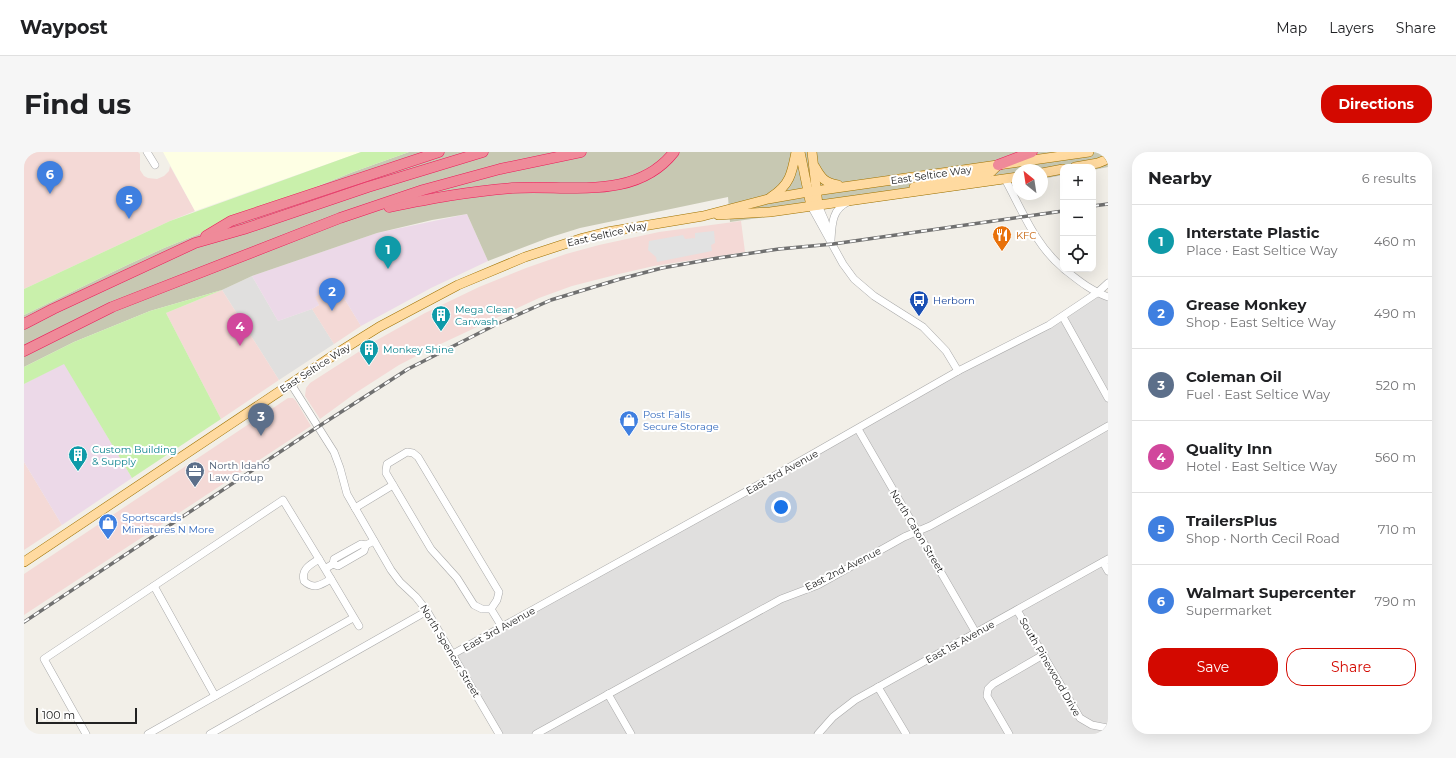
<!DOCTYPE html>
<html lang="en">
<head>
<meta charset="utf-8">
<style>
  :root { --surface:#fff; --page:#f6f6f6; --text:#202124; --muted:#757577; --line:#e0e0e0; --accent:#d30900 }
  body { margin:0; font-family:Montserrat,sans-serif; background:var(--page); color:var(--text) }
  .controls { position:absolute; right:12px; top:12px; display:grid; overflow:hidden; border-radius:8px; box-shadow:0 4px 16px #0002 }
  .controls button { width:36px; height:36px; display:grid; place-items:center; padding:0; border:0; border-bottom:1px solid var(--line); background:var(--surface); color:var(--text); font:20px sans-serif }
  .compass { position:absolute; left:988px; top:12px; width:36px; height:36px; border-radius:50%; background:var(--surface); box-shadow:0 4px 16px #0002; rotate:330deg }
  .scale { position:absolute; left:12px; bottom:10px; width:101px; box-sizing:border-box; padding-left:4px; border:2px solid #222; border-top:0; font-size:11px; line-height:14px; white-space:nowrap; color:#222; -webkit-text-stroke:3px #fff; paint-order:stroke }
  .you { position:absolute; left:757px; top:355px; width:14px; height:14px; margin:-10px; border:3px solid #fff; border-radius:50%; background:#1a73e8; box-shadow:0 0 0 6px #1a73e833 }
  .badge { display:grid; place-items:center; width:26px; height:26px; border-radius:50%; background:var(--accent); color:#fff; font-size:13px; font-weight:700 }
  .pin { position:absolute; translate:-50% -33px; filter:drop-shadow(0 1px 2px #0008) }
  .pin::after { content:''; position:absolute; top:21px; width:14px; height:12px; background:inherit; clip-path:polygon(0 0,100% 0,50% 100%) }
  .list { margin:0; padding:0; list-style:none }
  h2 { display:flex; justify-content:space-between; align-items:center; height:52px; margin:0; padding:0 16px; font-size:17px }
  h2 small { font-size:13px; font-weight:400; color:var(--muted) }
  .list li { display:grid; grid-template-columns:26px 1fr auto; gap:12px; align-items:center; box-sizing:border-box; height:72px; padding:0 16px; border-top:1px solid var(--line) }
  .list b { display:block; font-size:15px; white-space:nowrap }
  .list p { margin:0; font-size:13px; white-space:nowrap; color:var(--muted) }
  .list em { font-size:13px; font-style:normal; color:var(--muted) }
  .actions { display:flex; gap:8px; padding:12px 16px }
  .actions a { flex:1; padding:9px 0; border:1px solid var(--accent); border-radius:16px; text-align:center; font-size:14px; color:var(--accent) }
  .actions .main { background:var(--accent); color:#fff }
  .icon { flex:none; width:22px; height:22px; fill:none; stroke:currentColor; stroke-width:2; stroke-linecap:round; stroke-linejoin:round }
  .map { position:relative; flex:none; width:1084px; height:582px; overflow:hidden; border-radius:16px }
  header { display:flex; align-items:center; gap:24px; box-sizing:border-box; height:56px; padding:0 20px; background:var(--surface); border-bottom:1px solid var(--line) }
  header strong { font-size:19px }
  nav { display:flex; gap:22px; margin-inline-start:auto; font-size:14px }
  .intro { display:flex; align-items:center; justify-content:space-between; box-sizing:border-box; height:96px; padding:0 24px }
  h1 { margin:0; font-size:28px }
  .button { padding:10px 18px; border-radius:16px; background:var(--accent); color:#fff; font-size:14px; font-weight:700 }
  main { display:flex; gap:24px; padding:0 24px }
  aside { flex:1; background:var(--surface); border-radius:16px; box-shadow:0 4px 16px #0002 }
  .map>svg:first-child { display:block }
  .residential { fill:#e0dfde }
  .commercial { fill:#f4d9d6 }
  .industrial { fill:#ecd9e8 }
  .education { fill:#feffe4 }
  .construction { fill:#c7c8b2 }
  .grass { fill:#c9f0ab }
  .parking { fill:#e2e2e2 }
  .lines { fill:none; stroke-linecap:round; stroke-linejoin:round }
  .minor-casing { stroke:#a9a9a9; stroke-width:8 }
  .major-casing { stroke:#9f7200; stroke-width:10 }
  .highway-casing { stroke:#ea1b59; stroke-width:11 }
  .minor { stroke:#fff; stroke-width:7 }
  .major { stroke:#ffdaa0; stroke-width:9 }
  .highway { stroke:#ef8a99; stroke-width:10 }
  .rail-casing { stroke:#707070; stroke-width:3.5 }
  .rail { stroke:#fff; stroke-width:2; stroke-dasharray:6; stroke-linecap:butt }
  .labels { text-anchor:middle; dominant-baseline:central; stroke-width:4; stroke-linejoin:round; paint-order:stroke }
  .street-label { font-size:10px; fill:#222; stroke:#fff }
  .food-label { font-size:10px; fill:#c56008; stroke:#fff; text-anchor:start }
  .transit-label { font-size:10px; fill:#164399; stroke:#fff; text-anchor:start }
  .culture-label { font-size:10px; fill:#0d838f; stroke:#fff; text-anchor:start }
  .shop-label { font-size:10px; fill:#366cbe; stroke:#fff; text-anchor:start }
  .service-label { font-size:10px; fill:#4e5e75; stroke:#fff; text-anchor:start }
</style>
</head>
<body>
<header>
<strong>Waypost</strong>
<nav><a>Map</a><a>Layers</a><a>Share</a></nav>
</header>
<div class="intro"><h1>Find us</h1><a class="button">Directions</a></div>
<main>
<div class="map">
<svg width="1084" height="582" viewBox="0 0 1084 582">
  <rect width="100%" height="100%" fill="#f2efe8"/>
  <g class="residential">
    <polygon points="228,124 254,169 288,157 310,192 255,228 198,138"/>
    <polygon points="1073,141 1084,145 1084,582 475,582 429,502 989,192"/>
  </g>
  <g class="commercial">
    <polygon points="0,0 114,0 116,2 116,18 120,24 124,26 133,27 140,24 145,19 146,14 171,59 146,69 0,137"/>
    <polygon points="717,69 721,100 630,114 595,122 548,134 515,146 406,197 375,213 333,240 296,267 281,244 282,236 286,231 353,188 401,161 455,135 502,116 542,102 575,93 635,80"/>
    <polygon points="312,133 337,174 310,192 288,157 295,153 290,145"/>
    <polygon points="198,138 255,228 197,267 142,161"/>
    <polygon points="264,246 269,246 272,249 287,274 0,463 0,422"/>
    <polygon points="0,310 38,373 0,398"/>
  </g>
  <g class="industrial">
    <polygon points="443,62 464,109 407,136 337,174 312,133 291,145 295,153 288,157 254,169 228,124 353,81"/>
    <polygon points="40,211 108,326 38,373 0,310 0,232"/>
  </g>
  <polygon class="education" points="139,0 337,0 171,59"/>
  <polygon class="construction" points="385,0 1084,0 1084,15 1069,18 1069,15 1039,15 1039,23 1018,27 1018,18 994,18 994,30 706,70 704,45 556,76 524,86 464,109 443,62 408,68 353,81 228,124 198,138 126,159 50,190 0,215 0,163 101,114 140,96 329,20"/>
  <g class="grass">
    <polygon points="337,0 385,0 329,20 140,96 101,114 0,163 0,137 146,69"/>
    <polygon points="198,138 142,161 197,267 108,326 40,212 0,232 0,215 50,190 126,159"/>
  </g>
  <polygon class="parking" points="690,79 691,91 687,93 688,99 633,110 632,105 624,98 625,89 659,83 661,87 670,86 671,87 671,81"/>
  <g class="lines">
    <g class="minor-casing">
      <g id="minor">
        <polyline points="123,0 131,13"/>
        <path d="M 981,27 C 998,58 1011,93 1039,116"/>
        <polyline points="794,53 801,69 805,82"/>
        <polyline points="787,54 819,112 830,127 850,144 899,175 922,199 934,219"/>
        <path d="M 807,88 C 808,72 808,57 824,50"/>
        <path d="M 1040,117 C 1054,128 1067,139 1084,145"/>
        <polyline points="1039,165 1084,246"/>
        <polyline points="267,232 310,300 316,316 323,342 367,418 376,430 392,445 403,459 475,582"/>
        <polyline points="834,277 952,481"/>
        <polyline points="331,356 369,333"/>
        <path d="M 295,407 L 307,427 C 297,433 290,438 280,429 C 277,417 286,413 295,407 Z"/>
        <polyline points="1079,410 1084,419"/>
        <polyline points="309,412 314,414 340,399 342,393 350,389"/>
        <polyline points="304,415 309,412 310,407 337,392 342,393"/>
        <polyline points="307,427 335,474"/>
        <polyline points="130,434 191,544"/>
        <polyline points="467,457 458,457 450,453 433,426 407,397 362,321 362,318 363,312 383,300 389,301 394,305 475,440 473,448 467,457 478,475"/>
        <polyline points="993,458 1056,566 1068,573 1084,576"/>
        <polyline points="429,502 743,328 934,219 1025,173 1073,141 1084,131"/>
        <polyline points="854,535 882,582"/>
        <polyline points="584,542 607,582"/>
        <polyline points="62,582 20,507 259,348 295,407"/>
        <polyline points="124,582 329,466"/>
        <polyline points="186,582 403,459"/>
        <polyline points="512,582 757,447 794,433 880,385 906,374 1007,318 1084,274"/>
        <polyline points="794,582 809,565 831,548 1084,407"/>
        <polyline points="985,582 963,544 964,537 969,532 1019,503"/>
      </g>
    </g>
    <g class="major-casing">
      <g id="major">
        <polyline points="776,0 787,54"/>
        <polyline points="788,0 794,53"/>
        <path d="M 791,15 C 797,26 801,31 814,33"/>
        <polyline points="1051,15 1074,11 1084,7"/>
        <polyline points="1018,21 1039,17"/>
        <polyline points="890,35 913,29 962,22 967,20 974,13"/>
        <path d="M 747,45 C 766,33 768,21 772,0"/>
        <polyline points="694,63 746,60 994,25"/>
        <polyline points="0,410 310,203 355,175 434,133 501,105 559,86 583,80 679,64 744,47 784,40 1065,0"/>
      </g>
    </g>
    <g class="highway-casing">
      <g id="highway">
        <polyline points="974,13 1008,0"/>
        <path d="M 365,55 C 405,47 446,39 488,36 C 542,32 611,50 650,0"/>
        <polyline points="182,84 207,69 415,0"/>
        <polyline points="0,172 29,157 171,91 220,77 344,35 459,0"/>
        <polyline points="0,199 88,155 316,66 399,38 476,17 557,0"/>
      </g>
    </g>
    <use href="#minor" class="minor"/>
    <use href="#major" class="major"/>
    <use href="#highway" class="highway"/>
    <g class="rail-casing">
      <g id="rail">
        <polyline points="1069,54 1084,52"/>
        <polyline points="0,470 289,278 384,217 475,171 527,148 596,127 638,116 694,106 755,97 809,92 1039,59"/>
      </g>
    </g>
    <use href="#rail" class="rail"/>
  </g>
  <defs>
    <g id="restaurant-pin" transform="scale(1)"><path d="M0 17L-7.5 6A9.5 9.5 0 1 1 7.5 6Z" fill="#e8710a" stroke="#fff"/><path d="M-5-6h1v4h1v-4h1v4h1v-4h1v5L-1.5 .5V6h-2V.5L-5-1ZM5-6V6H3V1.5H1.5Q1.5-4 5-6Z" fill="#fff"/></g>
    <g id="bus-pin" transform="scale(1)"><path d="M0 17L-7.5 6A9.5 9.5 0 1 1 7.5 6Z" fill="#1a4fb4" stroke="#fff"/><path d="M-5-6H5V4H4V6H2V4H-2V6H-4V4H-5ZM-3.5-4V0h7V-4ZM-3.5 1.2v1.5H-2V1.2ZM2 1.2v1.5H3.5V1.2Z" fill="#fff"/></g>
    <g id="building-pin" transform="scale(1)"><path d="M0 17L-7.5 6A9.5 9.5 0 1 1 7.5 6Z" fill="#0f9aa8" stroke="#fff"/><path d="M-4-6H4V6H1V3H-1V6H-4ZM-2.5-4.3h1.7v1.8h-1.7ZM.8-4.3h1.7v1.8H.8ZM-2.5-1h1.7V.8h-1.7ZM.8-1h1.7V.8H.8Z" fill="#fff"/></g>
    <g id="shop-pin" transform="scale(1)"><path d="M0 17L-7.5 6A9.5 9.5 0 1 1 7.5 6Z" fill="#3f7fe0" stroke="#fff"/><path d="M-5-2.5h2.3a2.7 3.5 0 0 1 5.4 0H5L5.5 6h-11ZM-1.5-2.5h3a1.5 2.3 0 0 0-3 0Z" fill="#fff"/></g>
    <g id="office-pin" transform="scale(1)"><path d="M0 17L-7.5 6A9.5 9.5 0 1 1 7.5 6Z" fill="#5c6f8a" stroke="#fff"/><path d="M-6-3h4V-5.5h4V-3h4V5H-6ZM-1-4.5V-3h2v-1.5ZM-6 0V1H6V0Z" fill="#fff"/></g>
  </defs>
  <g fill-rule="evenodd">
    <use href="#restaurant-pin" x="978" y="83"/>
    <use href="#bus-pin" x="895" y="148"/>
    <use href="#building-pin" x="417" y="163"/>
    <use href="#building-pin" x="345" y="197"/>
    <use href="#shop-pin" x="605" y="268"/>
    <use href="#building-pin" x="54" y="303"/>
    <use href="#office-pin" x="171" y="319"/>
    <use href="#shop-pin" x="84" y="371"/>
  </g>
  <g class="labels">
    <g class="street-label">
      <text transform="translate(907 23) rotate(-8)">East Seltice Way</text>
      <text transform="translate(583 82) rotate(-13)">East Seltice Way</text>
      <text transform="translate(291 216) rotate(-33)">East Seltice Way</text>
      <text transform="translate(758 320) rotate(-29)">East 3rd Avenue</text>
      <text transform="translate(893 379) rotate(59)">North Caton Street</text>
      <text transform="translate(819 417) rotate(-27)">East 2nd Avenue</text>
      <text transform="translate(475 477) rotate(-29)">East 3rd Avenue</text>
      <text transform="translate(936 490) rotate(-29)">East 1st Avenue</text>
      <text transform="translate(426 499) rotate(59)">North Spencer Street</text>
      <text transform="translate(1026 515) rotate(60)">South Pinewood Drive</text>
    </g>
    <g class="food-label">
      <text x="992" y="83">KFC</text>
    </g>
    <g class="transit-label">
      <text x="909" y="148">Herborn</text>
    </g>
    <g class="culture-label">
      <text x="431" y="157">Mega Clean<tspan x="431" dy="12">Carwash</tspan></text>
      <text x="359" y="197">Monkey Shine</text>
      <text x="68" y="297">Custom Building<tspan x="68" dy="12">&amp; Supply</tspan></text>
    </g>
    <g class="shop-label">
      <text x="619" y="262">Post Falls<tspan x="619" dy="12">Secure Storage</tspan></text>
      <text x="98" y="365">Sportscards<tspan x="98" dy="12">Miniatures N More</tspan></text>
    </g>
    <g class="service-label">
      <text x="185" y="313">North Idaho<tspan x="185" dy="12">Law Group</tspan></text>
    </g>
  </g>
</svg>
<div class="controls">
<button>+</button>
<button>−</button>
<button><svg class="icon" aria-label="locate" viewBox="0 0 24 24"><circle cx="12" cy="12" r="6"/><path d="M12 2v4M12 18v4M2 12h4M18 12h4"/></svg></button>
</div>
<svg class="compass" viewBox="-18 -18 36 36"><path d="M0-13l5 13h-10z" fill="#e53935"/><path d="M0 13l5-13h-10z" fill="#757577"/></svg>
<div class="scale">100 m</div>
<div class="you"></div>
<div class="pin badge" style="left:364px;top:117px;background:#0f9aa8">1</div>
<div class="pin badge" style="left:308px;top:159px;background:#3f7fe0">2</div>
<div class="pin badge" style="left:237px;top:284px;background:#5c6f8a">3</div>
<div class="pin badge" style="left:216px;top:194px;background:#d1479c">4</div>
<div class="pin badge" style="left:105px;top:67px;background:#3f7fe0">5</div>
<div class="pin badge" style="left:26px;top:42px;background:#3f7fe0">6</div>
</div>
<aside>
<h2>Nearby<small>6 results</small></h2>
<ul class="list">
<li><span class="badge" style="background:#0f9aa8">1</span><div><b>Interstate Plastic</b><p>Place · East Seltice Way</p></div><em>460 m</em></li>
<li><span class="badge" style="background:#3f7fe0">2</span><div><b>Grease Monkey</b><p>Shop · East Seltice Way</p></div><em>490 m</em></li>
<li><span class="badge" style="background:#5c6f8a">3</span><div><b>Coleman Oil</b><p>Fuel · East Seltice Way</p></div><em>520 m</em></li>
<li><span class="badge" style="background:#d1479c">4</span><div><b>Quality Inn</b><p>Hotel · East Seltice Way</p></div><em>560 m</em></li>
<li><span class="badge" style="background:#3f7fe0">5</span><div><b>TrailersPlus</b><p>Shop · North Cecil Road</p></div><em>710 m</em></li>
<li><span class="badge" style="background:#3f7fe0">6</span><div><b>Walmart Supercenter</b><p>Supermarket</p></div><em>790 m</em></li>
</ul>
<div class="actions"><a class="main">Save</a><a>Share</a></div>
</aside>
</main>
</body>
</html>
